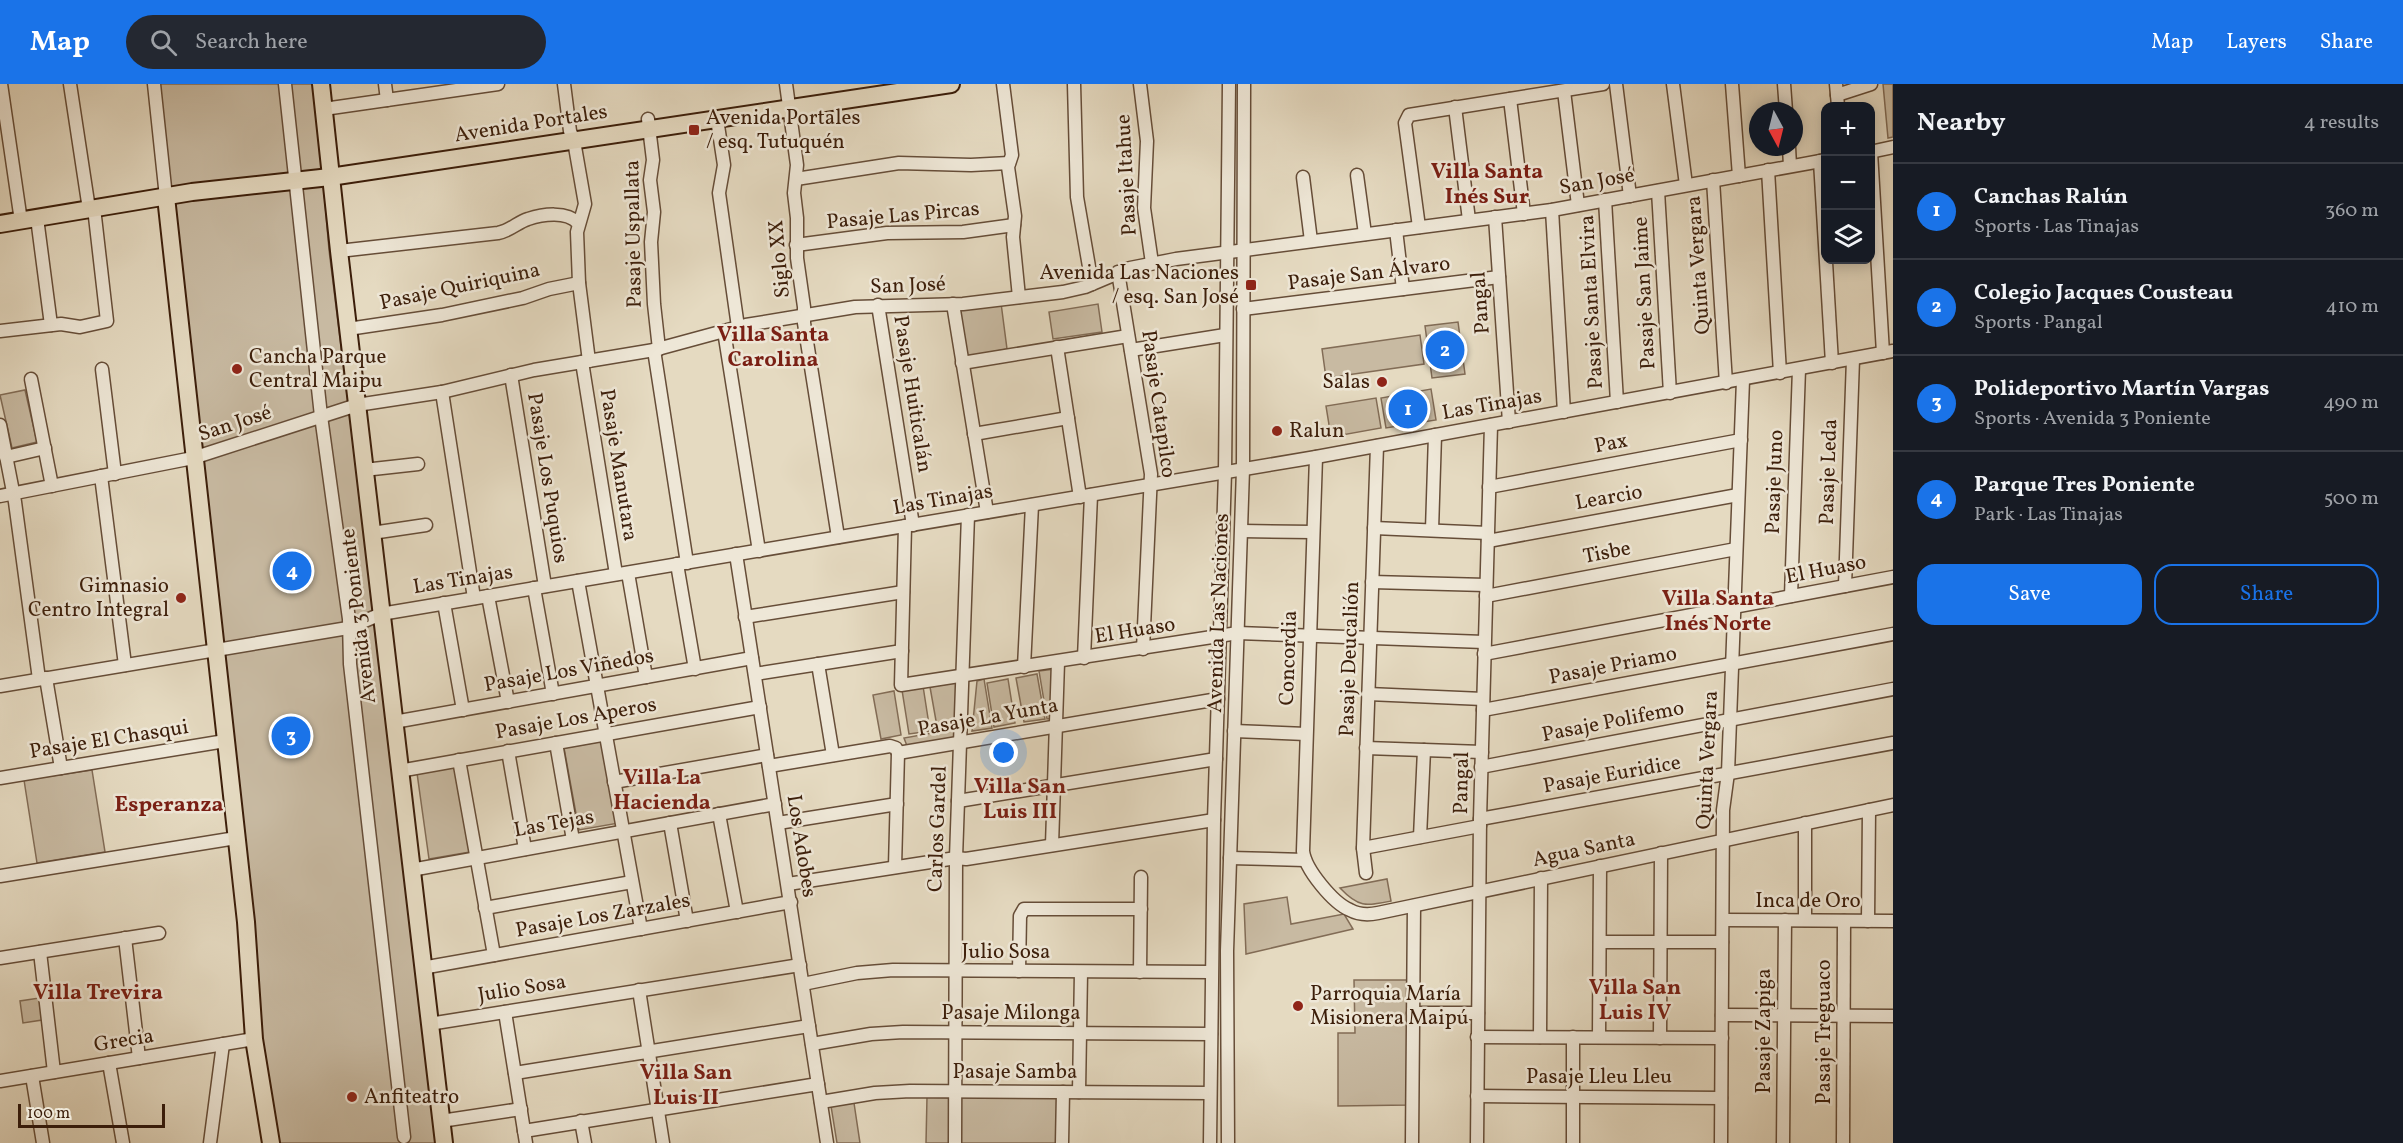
<!DOCTYPE html>
<html lang="en">
<head>
<meta charset="utf-8">
<style>
  :root { --surface:#171b24; --page:#242831; --text:#f1f3f6; --muted:#9ea1a6; --line:#363941; --accent:#1a73e8 }
  body { margin:0; font-family:Vollkorn,serif; background:var(--page); color:var(--text) }
  .controls { position:absolute; right:18px; top:18px; display:grid; overflow:hidden; border-radius:12px; box-shadow:0 3px 15px #0003 }
  .controls button { width:54px; height:54px; display:grid; place-items:center; padding:0; border:0; border-bottom:2px solid var(--line); background:var(--surface); color:var(--text); font:30px sans-serif }
  .compass { position:absolute; left:1749px; top:18px; width:54px; height:54px; border-radius:50%; background:var(--surface); box-shadow:0 3px 15px #0003; rotate:173deg }
  .scale { position:absolute; left:18px; bottom:15px; width:147px; box-sizing:border-box; padding-left:6px; border:3px solid #3c1e0a; border-top:0; font-size:16px; line-height:21px; white-space:nowrap; color:#3c1e0a; -webkit-text-stroke:4px #eee7d7; paint-order:stroke }
  .you { position:absolute; left:1004px; top:669px; width:21px; height:21px; margin:-15px; border:4px solid #fff; border-radius:50%; background:#1a73e8; box-shadow:0 0 0 9px #1a73e833 }
  .badge { display:grid; place-items:center; width:39px; height:39px; border-radius:50%; background:var(--accent); color:#fff; font-size:20px; font-weight:700 }
  .pin { position:absolute; translate:-50% -50%; border:3px solid #fff; box-shadow:0 2px 6px #0006 }
  .list { margin:0; padding:0; list-style:none }
  h2 { display:flex; justify-content:space-between; align-items:center; height:78px; margin:0; padding:0 24px; font-size:26px }
  h2 small { font-size:20px; font-weight:400; color:var(--muted) }
  .list li { display:grid; grid-template-columns:39px 1fr auto; gap:18px; align-items:center; box-sizing:border-box; height:96px; padding:0 24px; border-top:2px solid var(--line) }
  .list b { display:block; font-size:22px; white-space:nowrap }
  .list p { margin:0; font-size:20px; white-space:nowrap; color:var(--muted) }
  .list em { font-size:20px; font-style:normal; color:var(--muted) }
  .actions { display:flex; gap:12px; padding:18px 24px }
  .actions a { flex:1; padding:14px 0; border:2px solid var(--accent); border-radius:18px; text-align:center; font-size:21px; color:var(--accent) }
  .actions .main { background:var(--accent); color:#fff }
  .icon { flex:none; width:33px; height:33px; fill:none; stroke:currentColor; stroke-width:2; stroke-linecap:round; stroke-linejoin:round }
  .map { position:relative; flex:none; width:1893px; height:1059px; overflow:hidden }
  header { display:flex; align-items:center; gap:36px; box-sizing:border-box; height:84px; padding:0 30px; background:var(--accent); color:#fff }
  header strong { font-size:28px }
  nav { display:flex; gap:33px; margin-inline-start:auto; font-size:21px }
  .search { width:420px; height:54px; background:var(--page); display:flex; align-items:center; gap:15px; box-sizing:border-box; padding:0 21px; border-radius:33px; color:var(--muted); font-size:22px }
  main { display:flex }
  aside { flex:1; background:var(--surface) }
  .map>svg:first-child { display:block }
  .green { fill:#c8baa2; stroke:#826c56; stroke-width:1.5 }
  .lines { fill:none; stroke-linecap:round; stroke-linejoin:round }
  .minor-casing { stroke:#664d38; stroke-width:15 }
  .major-casing { stroke:#3c1e0a; stroke-width:20 }
  .minor { stroke:#eee7d7; stroke-width:12 }
  .major { stroke:#e5dac1; stroke-width:16 }
  .poi-dot { fill:#8f2418; stroke:#eee7d7; stroke-width:2 }
  .labels { text-anchor:middle; dominant-baseline:central; stroke-width:5; stroke-linejoin:round; paint-order:stroke }
  .poi-label { font-size:21px; fill:#3c1e0a; stroke:#eee7d7; text-anchor:start }
  .street-label { font-size:21px; fill:#3c1e0a; stroke:#eee7d7 }
  .neighbourhood-label { font-size:22px; font-weight:bold; fill:#7a1f14; stroke:#eee7d7 }
</style>
</head>
<body>
<header>
<strong>Map</strong>
<div class="search"><svg class="icon" aria-label="search" viewBox="0 0 24 24"><circle cx="10" cy="10" r="6"/><path d="M15 15l6 6"/></svg>Search here</div>
<nav><a>Map</a><a>Layers</a><a>Share</a></nav>
</header>
<main>
<div class="map">
<svg width="1893" height="1059" viewBox="0 0 1893 1059">
  <rect width="100%" height="100%" fill="#e5dac1"/>
  <filter id="stains"><feTurbulence type="fractalNoise" baseFrequency=".00333" numOctaves="4"/><feColorMatrix values="0 0 0 0 .2 0 0 0 0 .09 0 0 0 0 .02 0 0 0 .5 -.17"/></filter>
  <radialGradient id="worn" r=".72"><stop offset=".6" stop-color="#630" stop-opacity="0"/><stop offset="1" stop-color="#630" stop-opacity=".3"/></radialGradient>
  <g class="green">
    <polygon points="158,0 315,0 329,166 440,1059 277,1059 261,955"/>
    <polygon points="1883,0 1893,0 1893,53 1888,54"/>
    <polygon points="1001,219 1007,265 965,273 957,224"/>
    <polygon points="1098,220 1102,248 1053,255 1049,228"/>
    <polygon points="1458,238 1465,290 1432,294 1425,242"/>
    <polygon points="1420,251 1424,280 1326,294 1322,265"/>
    <polygon points="1431,305 1436,336 1386,344 1381,314"/>
    <polygon points="25,306 37,358 12,364 0,311"/>
    <polygon points="1376,314 1381,344 1331,353 1326,322"/>
    <polygon points="1055,585 1053,634 1047,635 1039,587"/>
    <polygon points="1037,590 1045,635 1024,638 1016,594"/>
    <polygon points="984,595 992,644 972,647 977,597"/>
    <polygon points="1008,595 1015,639 994,643 987,599"/>
    <polygon points="959,598 956,654 907,662 904,654 938,648 930,603"/>
    <polygon points="923,602 930,647 909,650 902,606"/>
    <polygon points="894,607 901,651 881,655 873,611"/>
    <polygon points="604,657 619,739 579,746 564,664"/>
    <polygon points="456,682 470,768 429,775 417,689"/>
    <polygon points="92,686 105,768 37,779 24,696"/>
    <path d="M 1387,795 L 1391,817 C 1366,822 1359,824 1340,804 Z"/>
    <polygon points="1287,813 1291,840 1344,830 1353,845 1246,870 1244,820"/>
    <polygon points="1354,896 1409,896 1409,1021 1338,1022 1338,949 1355,949"/>
    <polygon points="39,914 42,936 23,939 20,917"/>
    <polygon points="960,1010 1059,1011 1059,1059 960,1059"/>
    <polygon points="927,1013 951,1014 950,1059 926,1059"/>
    <polygon points="854,1019 860,1059 837,1059 831,1022"/>
  </g>
  <g class="lines">
    <g class="minor-casing">
      <g id="minor">
        <polyline points="1,0 21,137"/>
        <polyline points="70,0 89,125"/>
        <polyline points="154,0 166,113"/>
        <polyline points="285,0 321,332 349,535 350,580 404,1053"/>
        <polyline points="385,0 387,16"/>
        <polyline points="564,0 570,47 574,57 585,120 577,148 579,199 589,277"/>
        <polyline points="786,0 797,81 794,109 797,134 797,174 804,223 804,239 838,453"/>
        <polyline points="1003,0 1012,71 1008,83 1015,132 1013,153 1019,213"/>
        <polyline points="1074,0 1077,113 1092,200"/>
        <polyline points="1140,0 1147,57 1144,124 1152,179"/>
        <polyline points="1616,0 1630,112"/>
        <polyline points="1673,0 1686,101"/>
        <polyline points="1732,0 1739,92"/>
        <polyline points="1784,0 1786,27"/>
        <polyline points="1836,0 1838,22"/>
        <polyline points="1564,7 1578,121"/>
        <polyline points="1837,11 1871,0"/>
        <polyline points="1510,15 1524,130"/>
        <polyline points="1455,23 1469,136"/>
        <polyline points="324,25 498,0"/>
        <polyline points="648,35 653,76 650,96 654,128 651,158 654,220 659,265"/>
        <polyline points="717,35 724,81 719,109 738,243"/>
        <polyline points="1789,63 1790,82"/>
        <polyline points="1870,68 1893,63"/>
        <polyline points="1871,68 1883,269"/>
        <polyline points="1820,77 1832,279"/>
        <polyline points="1768,86 1780,289"/>
        <polyline points="1357,91 1365,150"/>
        <polyline points="1303,93 1311,157"/>
        <polyline points="796,95 899,79 971,81 1009,79"/>
        <polyline points="1713,96 1726,299"/>
        <polyline points="1658,107 1670,309"/>
        <polyline points="1605,116 1617,318"/>
        <polyline points="1552,126 1564,328"/>
        <polyline points="1495,133 1509,338"/>
        <polyline points="37,134 51,241"/>
        <polyline points="1419,143 1405,39 1409,31 1603,0"/>
        <polyline points="1396,146 1403,205"/>
        <polyline points="796,161 887,149 963,148 1014,141"/>
        <path d="M 339,167 L 498,149 C 510,147 518,138 528,135 C 543,130 567,127 578,139"/>
        <polyline points="1118,188 1151,390 1143,565"/>
        <polyline points="953,220 987,428"/>
        <polyline points="878,221 913,441"/>
        <polyline points="1243,225 1499,193"/>
        <polyline points="348,245 442,231 523,214 549,205 579,199"/>
        <polyline points="0,247 61,240 80,243 107,237 94,124"/>
        <polyline points="724,247 759,467"/>
        <polyline points="1057,263 1080,413"/>
        <polyline points="654,266 687,479"/>
        <polyline points="1131,266 1225,251"/>
        <polyline points="582,278 616,490"/>
        <polyline points="962,279 1128,252"/>
        <polyline points="102,285 115,390"/>
        <polyline points="511,291 545,502"/>
        <polyline points="31,295 52,402"/>
        <polyline points="442,308 474,514"/>
        <polyline points="0,341 15,418 39,595"/>
        <polyline points="974,350 1068,334"/>
        <polyline points="6,373 45,364"/>
        <path d="M 1316,373 L 1303,767 C 1305,785 1333,819 1350,826 C 1359,831 1368,831 1378,829 L 1893,721"/>
        <polyline points="364,386 418,380"/>
        <polyline points="101,392 125,581"/>
        <polyline points="1489,403 1741,356"/>
        <polyline points="0,412 193,374 357,321 442,308 534,286 654,266 746,241 855,223 963,220 1063,208 1085,203 1130,184 1176,175 1552,126 1826,76"/>
        <polyline points="905,442 901,601 1238,549 1484,558"/>
        <polyline points="1374,444 1488,449"/>
        <polyline points="1432,446 1435,351"/>
        <polyline points="1242,447 1313,448"/>
        <polyline points="372,449 426,441"/>
        <polyline points="1488,457 1738,411"/>
        <polyline points="736,470 827,1059"/>
        <polyline points="677,480 695,585"/>
        <polyline points="628,489 646,593"/>
        <polyline points="578,497 641,845"/>
        <polyline points="1372,498 1486,501"/>
        <polyline points="1845,502 1853,275"/>
        <polyline points="534,504 553,610"/>
        <polyline points="488,512 508,618"/>
        <polyline points="1486,512 1736,465"/>
        <polyline points="1791,512 1799,285"/>
        <polyline points="444,519 463,626"/>
        <polyline points="745,533 903,508"/>
        <polyline points="1484,570 1893,493"/>
        <polyline points="1084,574 1091,411"/>
        <polyline points="818,580 833,671"/>
        <polyline points="1024,583 1032,421"/>
        <polyline points="755,590 902,567"/>
        <polyline points="46,594 61,684"/>
        <polyline points="0,602 348,544 381,530 1316,373 1893,267"/>
        <polyline points="1368,610 1483,615"/>
        <polyline points="1483,626 1893,550"/>
        <polyline points="394,638 752,574"/>
        <polyline points="1234,647 1306,650"/>
        <polyline points="556,659 573,756"/>
        <polyline points="1366,664 1482,668"/>
        <polyline points="508,667 525,765"/>
        <polyline points="898,669 1218,615"/>
        <polyline points="459,676 494,871"/>
        <polyline points="769,682 890,662 896,664 898,669"/>
        <polyline points="1481,683 1893,605"/>
        <polyline points="399,687 760,623"/>
        <polyline points="0,694 225,657"/>
        <polyline points="614,698 767,671"/>
        <polyline points="958,717 1216,675"/>
        <polyline points="719,730 737,828"/>
        <polyline points="1480,735 1893,659"/>
        <polyline points="670,739 687,837"/>
        <polyline points="778,739 897,720"/>
        <polyline points="1805,739 1805,836"/>
        <polyline points="1420,753 1424,666"/>
        <polyline points="1052,761 1058,578"/>
        <polyline points="1363,764 1480,742"/>
        <polyline points="1230,774 1305,776"/>
        <polyline points="895,783 898,669"/>
        <polyline points="411,786 775,720"/>
        <polyline points="1366,789 1363,764 1377,362"/>
        <polyline points="0,792 236,754"/>
        <polyline points="788,800 956,774 966,775 1214,736"/>
        <polyline points="485,824 632,798"/>
        <polyline points="1723,836 1893,837"/>
        <polyline points="1868,837 1869,726"/>
        <polyline points="125,854 139,974"/>
        <polyline points="1600,858 1722,858"/>
        <polyline points="40,868 54,988"/>
        <polyline points="0,874 159,849"/>
        <polyline points="422,884 791,818"/>
        <polyline points="1019,887 1020,832 1024,825 1141,825"/>
        <polyline points="1140,888 1141,793"/>
        <polyline points="803,900 857,889 893,886 1211,888"/>
        <polyline points="639,906 663,1059"/>
        <polyline points="505,928 526,1059"/>
        <polyline points="1413,929 1478,929"/>
        <polyline points="1722,931 1893,932"/>
        <polyline points="429,940 800,881"/>
        <polyline points="1477,953 1722,954"/>
        <polyline points="1540,953 1541,794"/>
        <polyline points="1599,953 1600,782"/>
        <polyline points="1660,954 1661,769"/>
        <polyline points="812,960 871,950 903,948 1211,950"/>
        <polyline points="109,979 123,1059"/>
        <polyline points="515,989 809,942"/>
        <polyline points="32,992 43,1059"/>
        <polyline points="0,997 254,955"/>
        <polyline points="1079,1008 1081,888"/>
        <polyline points="1477,1012 1721,1014"/>
        <polyline points="821,1018 875,1009 910,1007 1210,1009"/>
        <polyline points="441,1037 521,1025"/>
        <polyline points="581,1037 585,1059"/>
        <polyline points="524,1047 818,1000"/>
        <polyline points="210,1059 223,960"/>
        <polyline points="955,1059 956,774 968,431"/>
        <polyline points="1062,1059 1063,1008"/>
        <polyline points="1210,1059 1214,736 1225,388 1229,0"/>
        <polyline points="1228,1059 1227,867 1243,385 1244,0"/>
        <polyline points="1412,1059 1414,822"/>
        <polyline points="1477,1059 1480,735 1491,341"/>
        <polyline points="1573,1059 1573,953"/>
        <polyline points="1721,1059 1723,726 1728,689 1743,296"/>
        <polyline points="1783,1059 1785,836"/>
        <polyline points="1843,1059 1844,837"/>
      </g>
    </g>
    <g class="major-casing">
      <g id="major">
        <polyline points="321,0 339,167 444,1059"/>
        <polyline points="166,113 246,838 254,955 271,1059"/>
        <polyline points="0,140 192,108 330,93 951,0"/>
      </g>
    </g>
    <use href="#minor" class="minor"/>
    <use href="#major" class="major"/>
  </g>
  <g class="poi-dot">
    <rect x="688" y="40" width="12" height="12" rx="3"/>
    <rect x="1245" y="195" width="12" height="12" rx="3"/>
    <circle cx="237" cy="285" r="6"/>
    <circle cx="1382" cy="298" r="6"/>
    <circle cx="1277" cy="347" r="6"/>
    <circle cx="181" cy="514" r="6"/>
    <circle cx="1298" cy="922" r="6"/>
    <circle cx="352" cy="1013" r="6"/>
  </g>
  <g class="labels">
    <g class="poi-label">
      <text x="706" y="34">Avenida Portales<tspan x="706" dy="24">/ esq. Tutuquén</tspan></text>
      <text x="1239" y="189" text-anchor="end">Avenida Las Naciones<tspan x="1239" dy="24">/ esq. San José</tspan></text>
      <text x="249" y="273">Cancha Parque<tspan x="249" dy="24">Central Maipu</tspan></text>
      <text x="1370" y="298" text-anchor="end">Salas</text>
      <text x="1289" y="347">Ralun</text>
      <text x="169" y="502" text-anchor="end">Gimnasio<tspan x="169" dy="24">Centro Integral</tspan></text>
      <text x="1310" y="910">Parroquia María<tspan x="1310" dy="24">Misionera Maipú</tspan></text>
      <text x="364" y="1013">Anfiteatro</text>
    </g>
    <g class="street-label">
      <text transform="translate(531 40) rotate(-9)">Avenida Portales</text>
      <text transform="translate(1127 91) rotate(-93)">Pasaje Itahue</text>
      <text transform="translate(1597 98) rotate(-10)">San José</text>
      <text transform="translate(903 132) rotate(-5)">Pasaje Las Pircas</text>
      <text transform="translate(634 150) rotate(-91)">Pasaje Uspallata</text>
      <text transform="translate(780 175) rotate(-95)">Siglo XX</text>
      <text transform="translate(1699 181) rotate(-94)">Quinta Vergara</text>
      <text transform="translate(1369 190) rotate(-7)">Pasaje San Álvaro</text>
      <text transform="translate(908 202) rotate(-2)">San José</text>
      <text transform="translate(460 203) rotate(-12)">Pasaje Quiriquina</text>
      <text transform="translate(1645 209) rotate(-93)">Pasaje San Jaime</text>
      <text transform="translate(1592 218) rotate(-93)">Pasaje Santa Elvira</text>
      <text transform="translate(1481 219) rotate(-94)">Pangal</text>
      <text transform="translate(912 310) rotate(81)">Pasaje Huiticalán</text>
      <text transform="translate(1158 320) rotate(82)">Pasaje Catapilco</text>
      <text transform="translate(1492 321) rotate(-10)">Las Tinajas</text>
      <text transform="translate(235 340) rotate(-18)">San José</text>
      <text transform="translate(1611 360) rotate(-11)">Pax</text>
      <text transform="translate(618 381) rotate(81)">Pasaje Manutara</text>
      <text transform="translate(1829 388) rotate(-88)">Pasaje Leda</text>
      <text transform="translate(547 394) rotate(81)">Pasaje Los Puquios</text>
      <text transform="translate(1775 398) rotate(-88)">Pasaje Juno</text>
      <text transform="translate(1609 414) rotate(-10)">Learcio</text>
      <text transform="translate(943 416) rotate(-10)">Las Tinajas</text>
      <text transform="translate(1607 469) rotate(-11)">Tisbe</text>
      <text transform="translate(1826 486) rotate(-11)">El Huaso</text>
      <text transform="translate(463 496) rotate(-9)">Las Tinajas</text>
      <text transform="translate(1219 529) rotate(-88)">Avenida Las Naciones</text>
      <text transform="translate(359 532) rotate(-97)">Avenida 3 Poniente</text>
      <text transform="translate(1135 547) rotate(-9)">El Huaso</text>
      <text transform="translate(1289 574) rotate(-88)">Concordia</text>
      <text transform="translate(1350 575) rotate(-88)">Pasaje Deucalión</text>
      <text transform="translate(1613 582) rotate(-11)">Pasaje Priamo</text>
      <text transform="translate(569 587) rotate(-10)">Pasaje Los Viñedos</text>
      <text transform="translate(988 634) rotate(-10)">Pasaje La Yunta</text>
      <text transform="translate(576 635) rotate(-10)">Pasaje Los Aperos</text>
      <text transform="translate(1613 638) rotate(-11)">Pasaje Polifemo</text>
      <text transform="translate(109 656) rotate(-9)">Pasaje El Chasqui</text>
      <text transform="translate(1708 676) rotate(-87)">Quinta Vergara</text>
      <text transform="translate(1612 691) rotate(-10)">Pasaje Euridice</text>
      <text transform="translate(1462 699) rotate(-89)">Pangal</text>
      <text transform="translate(554 740) rotate(-10)">Las Tejas</text>
      <text transform="translate(938 745) rotate(-88)">Carlos Gardel</text>
      <text transform="translate(801 762) rotate(81)">Los Adobes</text>
      <text transform="translate(1584 766) rotate(-12)">Agua Santa</text>
      <text x="1808" y="817">Inca de Oro</text>
      <text transform="translate(603 832) rotate(-10)">Pasaje Los Zarzales</text>
      <text x="1006" y="868">Julio Sosa</text>
      <text transform="translate(522 905) rotate(-9)">Julio Sosa</text>
      <text x="1011" y="929">Pasaje Milonga</text>
      <text transform="translate(1764 947) rotate(-90)">Pasaje Zapiga</text>
      <text transform="translate(1824 948) rotate(-90)">Pasaje Treguaco</text>
      <text transform="translate(124 957) rotate(-9)">Grecia</text>
      <text x="1015" y="988">Pasaje Samba</text>
      <text x="1599" y="993">Pasaje Lleu Lleu</text>
    </g>
    <g class="neighbourhood-label">
      <text x="1487" y="88">Villa Santa<tspan x="1487" dy="25">Inés Sur</tspan></text>
      <text x="773" y="251">Villa Santa<tspan x="773" dy="25">Carolina</tspan></text>
      <text x="1718" y="515">Villa Santa<tspan x="1718" dy="25">Inés Norte</tspan></text>
      <text x="662" y="694">Villa La<tspan x="662" dy="25">Hacienda</tspan></text>
      <text x="1020" y="703">Villa San<tspan x="1020" dy="25">Luis III</tspan></text>
      <text x="169" y="721">Esperanza</text>
      <text x="1635" y="904">Villa San<tspan x="1635" dy="25">Luis IV</tspan></text>
      <text x="98" y="909">Villa Trevira</text>
      <text x="686" y="989">Villa San<tspan x="686" dy="25">Luis II</tspan></text>
    </g>
  </g>
  <rect width="100%" height="100%" filter="url(#stains)"/>
  <rect width="100%" height="100%" fill="url(#worn)"/>
</svg>
<div class="controls">
<button>+</button>
<button>−</button>
<button><svg class="icon" aria-label="layers" viewBox="0 0 24 24"><path d="M12 4l9 5-9 5-9-5zM3 14l9 5 9-5"/></svg></button>
</div>
<svg class="compass" viewBox="-18 -18 36 36"><path d="M0-13l5 13h-10z" fill="#e53935"/><path d="M0 13l5-13h-10z" fill="#9ea1a6"/></svg>
<div class="scale">100 m</div>
<div class="you"></div>
<div class="pin badge" style="left:1408px;top:325px">1</div>
<div class="pin badge" style="left:1445px;top:266px">2</div>
<div class="pin badge" style="left:291px;top:652px">3</div>
<div class="pin badge" style="left:292px;top:487px">4</div>
</div>
<aside>
<h2>Nearby<small>4 results</small></h2>
<ul class="list">
<li><span class="badge">1</span><div><b>Canchas Ralún</b><p>Sports · Las Tinajas</p></div><em>360 m</em></li>
<li><span class="badge">2</span><div><b>Colegio Jacques Cousteau</b><p>Sports · Pangal</p></div><em>410 m</em></li>
<li><span class="badge">3</span><div><b>Polideportivo Martín Vargas</b><p>Sports · Avenida 3 Poniente</p></div><em>490 m</em></li>
<li><span class="badge">4</span><div><b>Parque Tres Poniente</b><p>Park · Las Tinajas</p></div><em>500 m</em></li>
</ul>
<div class="actions"><a class="main">Save</a><a>Share</a></div>
</aside>
</main>
</body>
</html>
